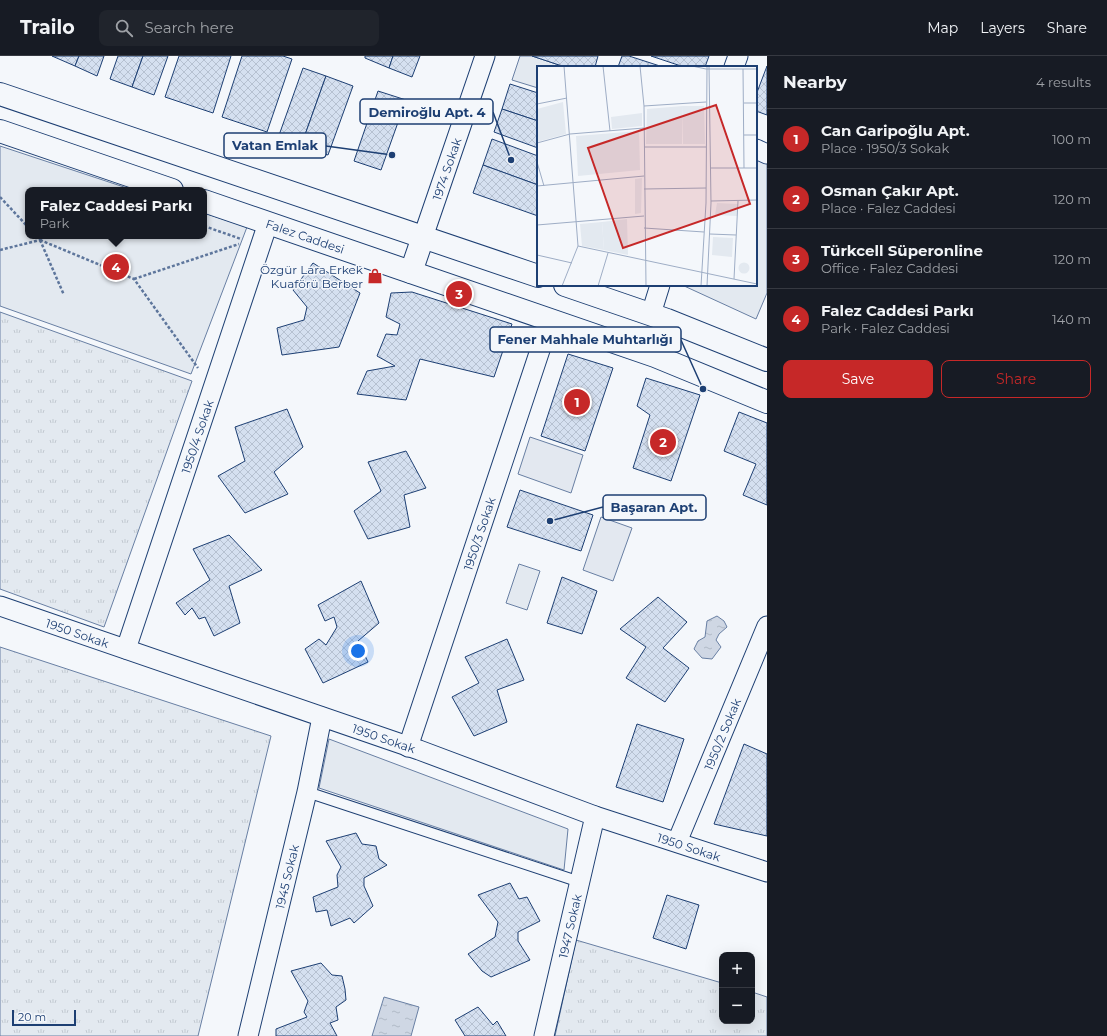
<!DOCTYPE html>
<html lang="en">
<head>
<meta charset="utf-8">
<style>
  :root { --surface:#171b24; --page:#20242c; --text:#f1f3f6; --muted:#9ea1a6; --line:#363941; --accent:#c62828 }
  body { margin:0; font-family:Montserrat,sans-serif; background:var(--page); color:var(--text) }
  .controls { position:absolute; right:12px; bottom:12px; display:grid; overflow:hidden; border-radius:8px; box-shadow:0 4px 16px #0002 }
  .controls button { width:36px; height:36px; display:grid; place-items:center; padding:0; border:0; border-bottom:1px solid var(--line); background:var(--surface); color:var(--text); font:20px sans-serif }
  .scale { position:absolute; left:12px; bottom:10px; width:64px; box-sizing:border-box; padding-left:4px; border:2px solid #1d3f73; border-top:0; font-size:11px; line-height:14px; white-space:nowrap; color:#1d3f73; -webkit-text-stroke:3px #f4f7fb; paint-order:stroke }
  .you { position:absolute; left:358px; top:595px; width:14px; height:14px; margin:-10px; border:3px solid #fff; border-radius:50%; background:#1a73e8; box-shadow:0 0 0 6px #1a73e833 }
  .badge { display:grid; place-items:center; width:26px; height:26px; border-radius:50%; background:var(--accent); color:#fff; font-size:13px; font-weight:700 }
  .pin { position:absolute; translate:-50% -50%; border:2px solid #fff; box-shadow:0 1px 4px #0006 }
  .popup { position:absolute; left:25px; top:131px; width:182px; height:52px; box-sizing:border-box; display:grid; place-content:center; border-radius:8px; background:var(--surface); filter:drop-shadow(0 1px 3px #0005); font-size:13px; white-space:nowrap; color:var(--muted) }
  .popup b { font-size:15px; color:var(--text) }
  .popup::after { content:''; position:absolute; left:50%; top:100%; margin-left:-8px; border:8px solid transparent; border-top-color:var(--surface) }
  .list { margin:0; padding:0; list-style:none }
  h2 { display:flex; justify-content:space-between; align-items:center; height:52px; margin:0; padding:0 16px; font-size:17px }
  h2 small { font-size:13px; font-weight:400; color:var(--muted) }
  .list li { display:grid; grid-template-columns:26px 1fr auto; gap:12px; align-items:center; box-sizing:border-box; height:60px; padding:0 16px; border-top:1px solid var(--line) }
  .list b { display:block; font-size:15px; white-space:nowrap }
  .list p { margin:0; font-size:13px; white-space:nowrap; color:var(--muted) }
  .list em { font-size:13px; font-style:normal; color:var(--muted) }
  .actions { display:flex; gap:8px; padding:12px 16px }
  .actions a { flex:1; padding:9px 0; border:1px solid var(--accent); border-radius:8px; text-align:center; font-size:14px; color:var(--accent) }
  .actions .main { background:var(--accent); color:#fff }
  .icon { flex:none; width:22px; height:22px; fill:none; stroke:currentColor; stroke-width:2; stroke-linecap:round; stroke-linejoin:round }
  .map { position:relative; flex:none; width:767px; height:980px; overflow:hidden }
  header { display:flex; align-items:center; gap:24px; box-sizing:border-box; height:56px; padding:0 20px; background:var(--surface); border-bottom:1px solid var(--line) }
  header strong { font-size:19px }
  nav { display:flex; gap:22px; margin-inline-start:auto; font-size:14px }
  .search { width:280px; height:36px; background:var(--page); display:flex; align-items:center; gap:10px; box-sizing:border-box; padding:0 14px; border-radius:8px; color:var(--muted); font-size:15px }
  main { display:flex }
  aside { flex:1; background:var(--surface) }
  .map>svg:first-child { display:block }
  .grass { fill:url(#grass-tufts); stroke:#687fa3 }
  .park { fill:#e3e9f0; stroke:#687fa3 }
  .parking { fill:#e3e8f0; stroke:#687fa3 }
  .water { fill:url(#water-ripples); stroke:#687fa3 }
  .building { fill:url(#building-cross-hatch); stroke:#1d3f73 }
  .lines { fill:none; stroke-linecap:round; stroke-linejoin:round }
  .lane-casing { stroke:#1d3f73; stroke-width:12 }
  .street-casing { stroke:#1d3f73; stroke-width:21 }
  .secondary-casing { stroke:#1d3f73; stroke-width:24 }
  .path { stroke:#5e769c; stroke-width:2.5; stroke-dasharray:3 2; stroke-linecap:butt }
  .lane { stroke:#f4f7fb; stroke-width:10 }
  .street { stroke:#f4f7fb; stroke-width:19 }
  .secondary { stroke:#f4f7fb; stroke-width:22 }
  .labels { text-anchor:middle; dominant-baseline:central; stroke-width:3; stroke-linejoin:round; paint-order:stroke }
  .street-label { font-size:12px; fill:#1d3f73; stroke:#f4f7fb }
  .poi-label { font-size:12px; fill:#1d3f73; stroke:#f4f7fb; text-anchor:end }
  .inset-road { fill:none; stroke:#9eadc5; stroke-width:1 }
  .view { fill:#c62828; fill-opacity:0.15; stroke:#c62828; stroke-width:2 }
  .inset-edge { fill:none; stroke:#1d3f73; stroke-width:2 }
  .leader { fill:none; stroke:#1d3f73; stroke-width:1.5 }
  .callout-dot { fill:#1d3f73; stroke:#f4f7fb; stroke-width:1.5 }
  .callout { fill:#f4f7fb; stroke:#1d3f73; stroke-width:1.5 }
  .callout-label { font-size:13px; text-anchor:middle; font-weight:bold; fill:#1d3f73 }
</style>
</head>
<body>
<header>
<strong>Trailo</strong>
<div class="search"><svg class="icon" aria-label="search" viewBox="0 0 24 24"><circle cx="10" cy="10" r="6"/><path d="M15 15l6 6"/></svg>Search here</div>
<nav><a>Map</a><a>Layers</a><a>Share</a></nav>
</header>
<main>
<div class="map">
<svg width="767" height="980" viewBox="0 0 767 980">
  <defs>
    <pattern id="grass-tufts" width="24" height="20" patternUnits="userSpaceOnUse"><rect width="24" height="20" fill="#e3e9f0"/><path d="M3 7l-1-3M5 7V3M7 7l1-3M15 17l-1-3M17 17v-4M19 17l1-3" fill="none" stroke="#c2c9d1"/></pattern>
    <pattern id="water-ripples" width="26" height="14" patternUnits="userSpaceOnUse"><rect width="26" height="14" fill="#cfd7e4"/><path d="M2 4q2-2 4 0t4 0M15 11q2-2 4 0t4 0" fill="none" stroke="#b1bac7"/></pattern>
    <pattern id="building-cross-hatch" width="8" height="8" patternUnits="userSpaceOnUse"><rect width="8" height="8" fill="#d5e0f0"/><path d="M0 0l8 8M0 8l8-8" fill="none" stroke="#b6c1d1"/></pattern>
  </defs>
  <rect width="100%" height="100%" fill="#f4f7fb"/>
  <g class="grass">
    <polygon points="0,256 192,325 104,571 0,533"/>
    <polygon points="0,591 271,680 198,980 0,980"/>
    <polygon points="576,884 722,927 722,965 752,965 752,936 767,941 767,980 555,980"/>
  </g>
  <g class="park">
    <polygon points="520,0 532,0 565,11 538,11 538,32 512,24"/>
    <polygon points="0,90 133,134 28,134 28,180 204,180 204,157 247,171 191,318 0,250"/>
    <polygon points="756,91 767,96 767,237 756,263 682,229 756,229"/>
    <polygon points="519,508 540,515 527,554 506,547"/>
    <polygon points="329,683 568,773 564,814 319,732"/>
  </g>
  <g class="parking">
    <polygon points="530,381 583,399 571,437 518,418"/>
    <polygon points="601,461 632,472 613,525 583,514"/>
  </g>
  <g class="water">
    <polygon points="717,560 724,565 727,571 719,578 716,584 721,591 712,603 702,602 694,593 698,585 705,581 707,565"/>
    <polygon points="384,941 419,951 411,980 372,980"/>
  </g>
  <g class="building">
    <polygon points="52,0 79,0 75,10"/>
    <polygon points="79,0 104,0 97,20 75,10"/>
    <polygon points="118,0 143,0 132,31 110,23"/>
    <polygon points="143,0 168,0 154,39 132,31"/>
    <polygon points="179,0 231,0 213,57 165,41"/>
    <polygon points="242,0 283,0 292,3 267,76 222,61"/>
    <polygon points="365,0 393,0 389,12 365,2"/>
    <polygon points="393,0 420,0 412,21 389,12"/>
    <polygon points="532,0 598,0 595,11 565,11"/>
    <polygon points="622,0 629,0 663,11 618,11"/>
    <polygon points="651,0 709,0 705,11 684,11"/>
    <polygon points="767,10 767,59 756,55 756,39"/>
    <polygon points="303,12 326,20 301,90 278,82"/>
    <polygon points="326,20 353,30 328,99 301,90"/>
    <polygon points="510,28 538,37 538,65 502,53"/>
    <polygon points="378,35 406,44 381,114 354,105"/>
    <polygon points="502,53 538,65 538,92 494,76"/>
    <polygon points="492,83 538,100 538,129 483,109"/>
    <polygon points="483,109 538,129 538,160 473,137"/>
    <polygon points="313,207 360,237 339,291 282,299 277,272 304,264 307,251 293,234"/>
    <polygon points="412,236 512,268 494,321 420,303 406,344 357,338 367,315 395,310 377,300 386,278 397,279 400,268 386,261 391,237"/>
    <polygon points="568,298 613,312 585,395 541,380"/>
    <polygon points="646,322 700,339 671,425 633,412 650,359 637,350"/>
    <polygon points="287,353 303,391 274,416 288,438 245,457 218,420 245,405 235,371"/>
    <polygon points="739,356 767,367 767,449 743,439 756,408 724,395"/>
    <polygon points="406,395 426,432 404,439 410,471 368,483 354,455 381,435 368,406"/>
    <polygon points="520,434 593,459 581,495 507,471"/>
    <polygon points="229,479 262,514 229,530 240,567 214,580 205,561 199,563 192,552 185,559 176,547 210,524 193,493"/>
    <polygon points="562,521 597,535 582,578 547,567"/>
    <polygon points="361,525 379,567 358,585 368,606 323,627 305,593 319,583 326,589 337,571 334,561 325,565 318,549"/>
    <polygon points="658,541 687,566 663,592 689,612 665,646 626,622 646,591 620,573"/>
    <polygon points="507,583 524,624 497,634 507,666 474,680 452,641 479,627 465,601"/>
    <polygon points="637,668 684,683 663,746 616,731"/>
    <polygon points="744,688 767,698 767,780 714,768"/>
    <polygon points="356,777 362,788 376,790 379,803 387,809 364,822 364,830 373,850 354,867 350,862 331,870 327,854 316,856 313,841 338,831 337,819 341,811 326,785"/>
    <polygon points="510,827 519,843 527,841 540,865 518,876 518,885 530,904 491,921 482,915 468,898 495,881 498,866 478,839"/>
    <polygon points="667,839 699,849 686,893 653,882"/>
    <polygon points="321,907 332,919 342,920 345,933 346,944 336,951 338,964 330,967 337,980 276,980 276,973 307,961 304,956 308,945 291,915"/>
    <polygon points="478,951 493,969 497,965 506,980 465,980 455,964"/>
  </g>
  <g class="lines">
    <g class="lane-casing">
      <polyline id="lane" points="307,736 580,826"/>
    </g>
    <g class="street-casing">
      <g id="street">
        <polyline points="734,11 738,0"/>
        <polyline points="756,93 767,98"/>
        <path id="s1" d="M 423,181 L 485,0"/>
        <polyline points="651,258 660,229"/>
        <path id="s2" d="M 0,550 L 419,694 L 595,760 L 767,816"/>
        <path id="s3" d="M 126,593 L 268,167"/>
        <path id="s4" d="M 408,691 L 550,264"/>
        <path id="s5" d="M 677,786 L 767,570"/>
        <path id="s6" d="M 248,980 L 307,736 L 322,661"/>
        <path id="s7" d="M 544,980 L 595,760"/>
      </g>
    </g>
    <g class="secondary-casing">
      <g id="secondary">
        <polyline points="0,38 538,220"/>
        <polyline points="0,75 172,134"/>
        <path id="s8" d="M 204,145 L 655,300 L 767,346"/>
        <polyline points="411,216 423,181"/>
        <polyline points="565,229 667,264 767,304"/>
      </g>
    </g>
    <g class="path">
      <polyline points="0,141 28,171"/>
      <polyline points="204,170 241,183"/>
      <polyline points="37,180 40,184 64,239"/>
      <polyline points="40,184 134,223 198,312"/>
      <polyline points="0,194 40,184 45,180"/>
      <polyline points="134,223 239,188"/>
    </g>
    <use href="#lane" class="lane"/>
    <use href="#street" class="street"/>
    <use href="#secondary" class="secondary"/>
  </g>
  <defs>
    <g id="shop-bare" transform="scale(1.2)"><path d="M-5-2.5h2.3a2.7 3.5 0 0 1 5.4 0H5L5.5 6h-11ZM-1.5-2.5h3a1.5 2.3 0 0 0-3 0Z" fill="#c62828" stroke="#f4f7fb" stroke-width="2.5" paint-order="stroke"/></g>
  </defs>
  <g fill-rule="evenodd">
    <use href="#shop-bare" x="375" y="220"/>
  </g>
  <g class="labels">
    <g class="street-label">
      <text stroke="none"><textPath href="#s1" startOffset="72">1974 Sokak</textPath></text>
      <text stroke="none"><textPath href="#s8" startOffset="107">Falez Caddesi</textPath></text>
      <text stroke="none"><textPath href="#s3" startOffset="224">1950/4 Sokak</textPath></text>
      <text stroke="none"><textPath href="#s4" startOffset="225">1950/3 Sokak</textPath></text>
      <text stroke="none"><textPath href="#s2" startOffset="82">1950 Sokak</textPath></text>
      <text stroke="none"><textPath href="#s5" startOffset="117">1950/2 Sokak</textPath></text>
      <text stroke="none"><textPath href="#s2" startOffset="406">1950 Sokak</textPath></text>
      <text stroke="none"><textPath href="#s2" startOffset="730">1950 Sokak</textPath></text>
      <text stroke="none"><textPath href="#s6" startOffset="164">1945 Sokak</textPath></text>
      <text stroke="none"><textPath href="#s7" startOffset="113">1947 Sokak</textPath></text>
    </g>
    <g class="poi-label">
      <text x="363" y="213">Özgür Lara Erkek<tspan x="363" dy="14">Kuaförü Berber</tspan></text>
    </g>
  </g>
  <g transform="translate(537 10)">
    <rect width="220" height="220" fill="#f4f7fb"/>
    <path d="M 26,36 L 29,68 L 0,76 L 0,43 ZM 146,40 L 145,78 L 109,78 L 110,43 ZM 102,65 L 103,104 L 41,110 L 39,70 ZM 90,153 L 91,189 L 67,184 L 65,156 ZM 176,171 L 196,172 L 195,191 L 175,189 ZM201.5 202a5.5 5.5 0 1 1 11 0a5.5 5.5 0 1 1-11 0Z" fill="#e3e9f0"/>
    <path d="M 146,40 L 167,40 L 168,78 L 146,78 ZM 105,47 L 105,60 L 75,63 L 74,51 ZM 105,112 L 104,147 L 98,148 L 98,113 ZM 180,137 L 201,138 L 200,150 L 178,149 ZM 65,156 L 67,184 L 45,180 L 43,158 Z" fill="#e3e9f0"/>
    <path class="inset-road" d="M 66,0 L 73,65M 103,0 L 107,40 L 109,220M 155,0 L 169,3 L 220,3M 206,3 L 207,102M 207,37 L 220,37M 0,38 L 30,32M 107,40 L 169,36M 207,69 L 220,69M 0,77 L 33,68 L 107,62M 107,81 L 169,81M 0,96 L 7,120M 173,102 L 220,102M 0,120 L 107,110M 107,123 L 169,122M 174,135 L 220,134M 0,159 L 107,150M 107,162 L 167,166M 173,168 L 199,169M 41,180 L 220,218M 0,189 L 35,197M 197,213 L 201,135M 25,220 L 41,180 L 27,0M 61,220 L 71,187M 109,220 L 130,220M 164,220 L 169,137 L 170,1M 170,220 L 174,137 L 172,0"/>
    <path class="view" d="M 179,39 L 213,138 L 86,182 L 51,82 Z"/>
    <rect width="220" height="220" class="inset-edge"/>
  </g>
  <path class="leader" d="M511 104L493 56M392 99L326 90M703 333L681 284M550 465L603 451"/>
  <g class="callout-dot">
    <circle cx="511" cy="104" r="4"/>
    <circle cx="392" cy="99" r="4"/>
    <circle cx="703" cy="333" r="4"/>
    <circle cx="550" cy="465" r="4"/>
  </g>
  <g class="callout">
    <rect x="360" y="43" width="133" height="25" rx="4"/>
    <rect x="224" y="77" width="102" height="25" rx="4"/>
    <rect x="490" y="271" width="191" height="25" rx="4"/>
    <rect x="603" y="439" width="103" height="25" rx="4"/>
  </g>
  <g class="callout-label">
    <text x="427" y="61">Demiroğlu Apt. 4</text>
    <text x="275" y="94">Vatan Emlak</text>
    <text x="585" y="288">Fener Mahhale Muhtarlığı</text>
    <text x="654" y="456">Başaran Apt.</text>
  </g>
</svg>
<div class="controls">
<button>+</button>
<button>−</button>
</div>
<div class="scale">20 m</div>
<div class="you"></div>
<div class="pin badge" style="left:577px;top:346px">1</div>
<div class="pin badge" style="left:663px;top:386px">2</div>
<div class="pin badge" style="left:459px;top:238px">3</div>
<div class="pin badge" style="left:116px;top:211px">4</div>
<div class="popup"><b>Falez Caddesi Parkı</b>Park</div>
</div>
<aside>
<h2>Nearby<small>4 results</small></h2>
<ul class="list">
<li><span class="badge">1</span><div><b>Can Garipoğlu Apt.</b><p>Place · 1950/3 Sokak</p></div><em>100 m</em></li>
<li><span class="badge">2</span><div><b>Osman Çakır Apt.</b><p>Place · Falez Caddesi</p></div><em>120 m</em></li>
<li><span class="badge">3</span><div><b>Türkcell Süperonline</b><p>Office · Falez Caddesi</p></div><em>120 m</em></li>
<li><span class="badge">4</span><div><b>Falez Caddesi Parkı</b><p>Park · Falez Caddesi</p></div><em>140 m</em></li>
</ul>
<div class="actions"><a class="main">Save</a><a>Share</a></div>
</aside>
</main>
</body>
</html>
